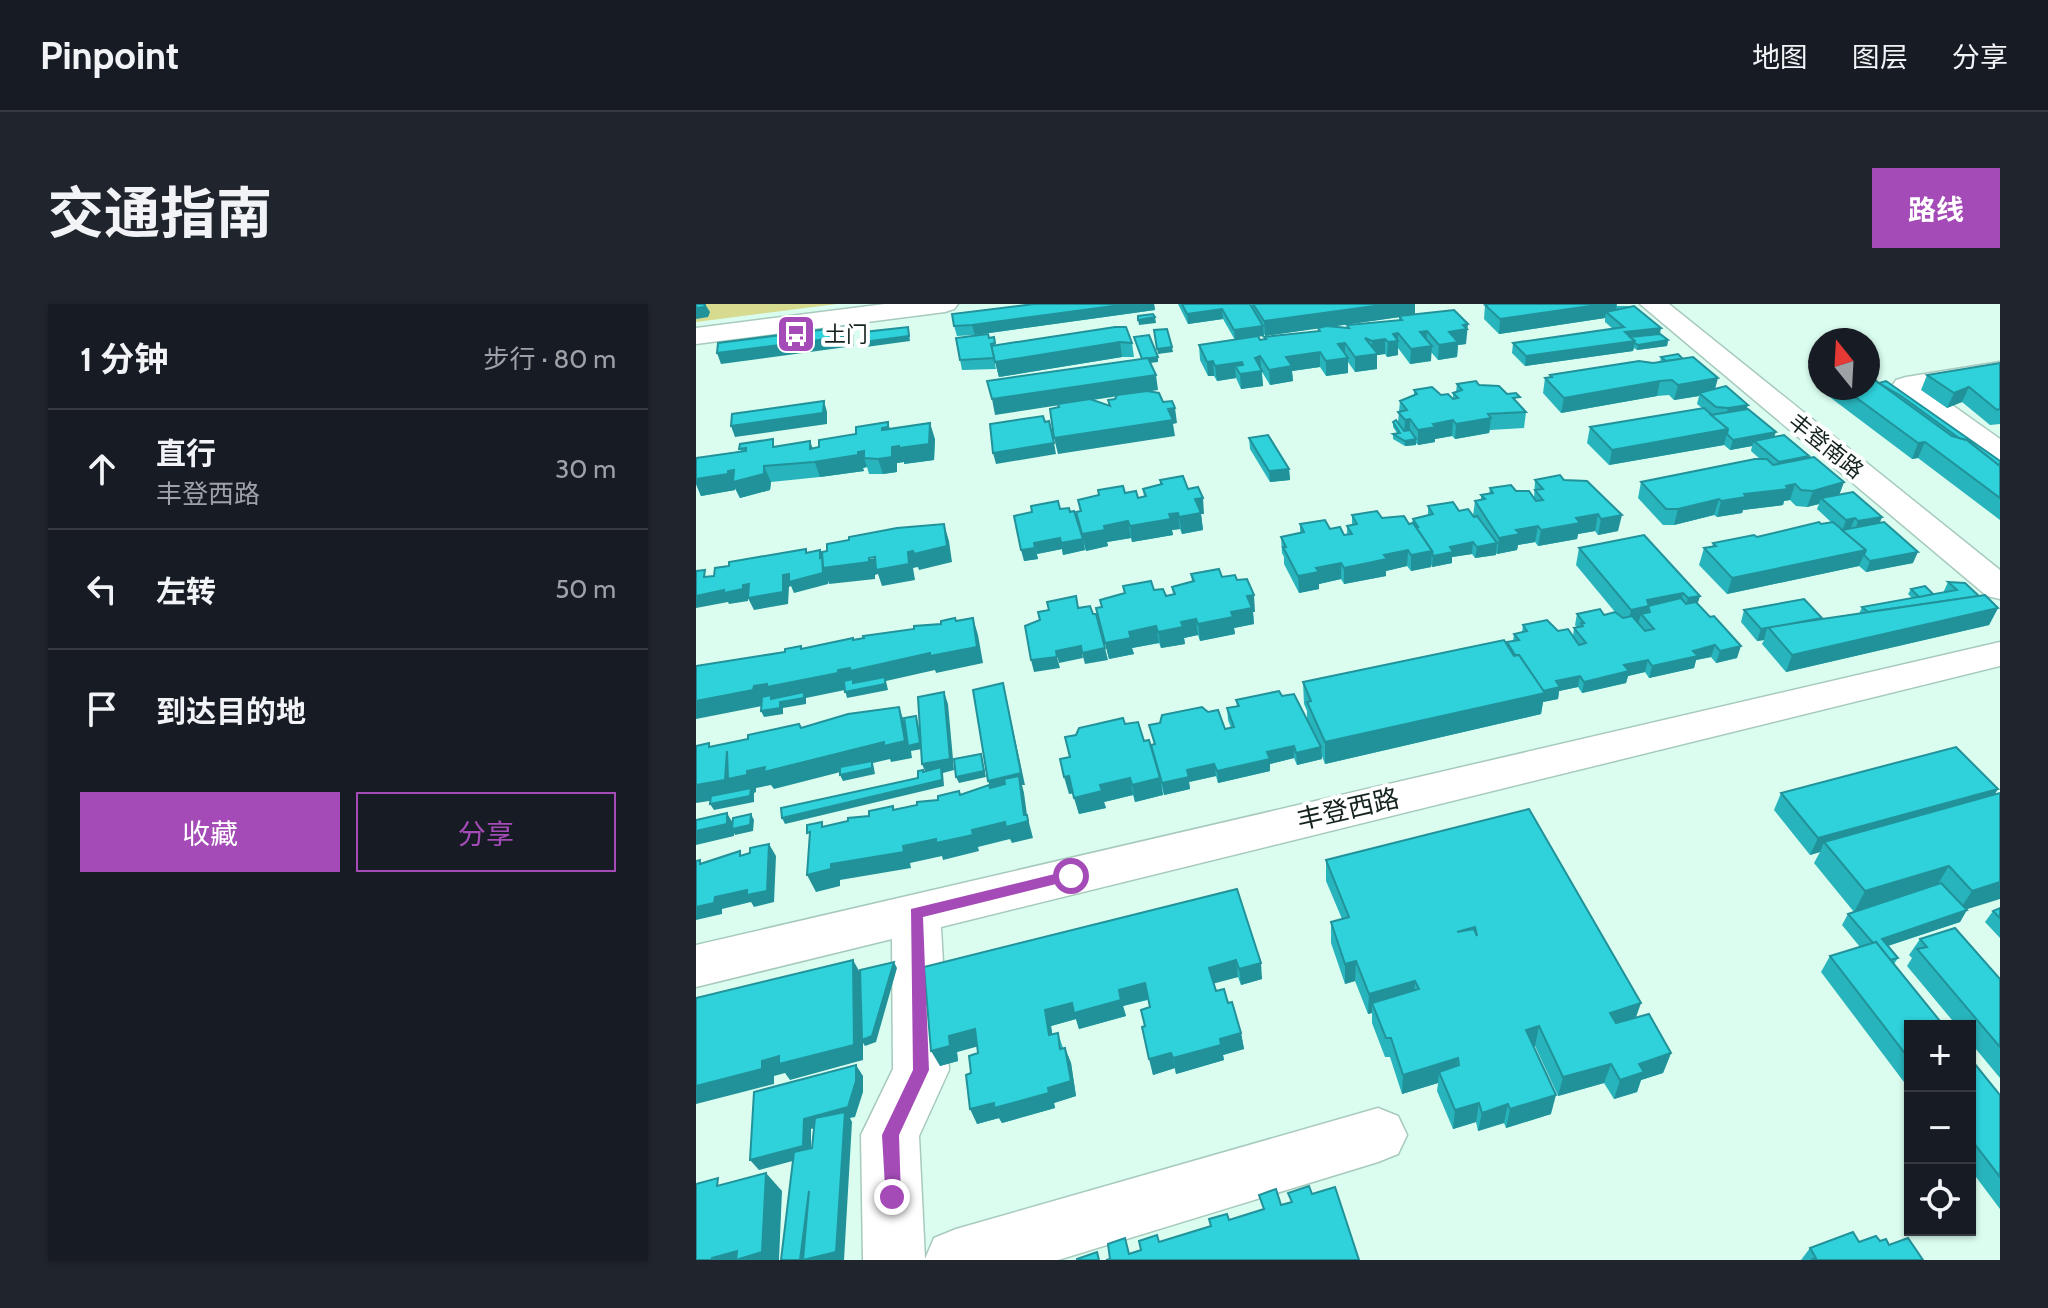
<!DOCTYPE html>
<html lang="zh">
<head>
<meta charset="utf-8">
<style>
  :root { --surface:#171b24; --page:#20242c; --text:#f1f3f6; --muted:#9ea1a6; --line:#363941; --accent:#a44bb7 }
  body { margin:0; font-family:Cabin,"Noto Sans SC",sans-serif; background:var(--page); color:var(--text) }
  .controls { position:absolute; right:24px; bottom:24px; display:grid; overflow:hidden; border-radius:0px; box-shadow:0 2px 6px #0004 }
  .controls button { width:72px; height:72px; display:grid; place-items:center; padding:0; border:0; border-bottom:2px solid var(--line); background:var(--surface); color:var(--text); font:40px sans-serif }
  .compass { position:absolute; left:1112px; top:24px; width:72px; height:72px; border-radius:50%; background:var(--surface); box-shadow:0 2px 6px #0004; rotate:342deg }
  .stop { position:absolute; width:24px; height:24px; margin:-18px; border:6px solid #a44bb7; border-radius:50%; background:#fff }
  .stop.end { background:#a44bb7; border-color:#fff; box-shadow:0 2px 8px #0008 }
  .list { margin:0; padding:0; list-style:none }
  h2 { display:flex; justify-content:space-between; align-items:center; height:104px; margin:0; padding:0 32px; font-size:34px }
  h2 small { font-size:26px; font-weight:400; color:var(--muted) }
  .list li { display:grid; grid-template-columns:52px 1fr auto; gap:24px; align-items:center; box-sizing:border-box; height:120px; padding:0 32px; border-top:2px solid var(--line) }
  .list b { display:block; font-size:30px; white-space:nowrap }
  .list p { margin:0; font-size:26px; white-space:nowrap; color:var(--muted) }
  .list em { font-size:26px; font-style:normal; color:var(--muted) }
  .actions { display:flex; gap:16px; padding:24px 32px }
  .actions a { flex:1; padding:18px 0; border:2px solid var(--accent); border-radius:0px; text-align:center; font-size:28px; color:var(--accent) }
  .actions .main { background:var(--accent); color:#fff }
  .icon { flex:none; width:44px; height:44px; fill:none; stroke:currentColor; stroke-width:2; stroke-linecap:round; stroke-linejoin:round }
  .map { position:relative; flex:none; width:1304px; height:956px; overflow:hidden; border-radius:0px }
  header { display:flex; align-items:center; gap:48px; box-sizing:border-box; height:112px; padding:0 40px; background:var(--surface); border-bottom:2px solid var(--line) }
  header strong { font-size:38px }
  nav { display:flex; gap:44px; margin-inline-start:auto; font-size:28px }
  .intro { display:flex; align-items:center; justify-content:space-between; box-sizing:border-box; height:192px; padding:0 48px }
  h1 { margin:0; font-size:56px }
  .button { padding:20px 36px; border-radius:0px; background:var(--accent); color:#fff; font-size:28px; font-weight:700 }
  main { display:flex; gap:48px; padding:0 48px }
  aside { flex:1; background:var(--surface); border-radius:0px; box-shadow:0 2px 6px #0004 }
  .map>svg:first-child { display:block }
  .green { fill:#d6db90 }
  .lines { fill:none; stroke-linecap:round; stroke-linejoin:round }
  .minor-casing { stroke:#a7cabd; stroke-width:3 }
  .major-casing { stroke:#a7cabd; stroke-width:3 }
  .minor { fill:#fff; fill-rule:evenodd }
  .major { fill:#fff; fill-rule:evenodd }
  .wall { fill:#28b4bc; fill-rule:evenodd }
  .shaded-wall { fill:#219299 }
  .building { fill:#2fd1db; stroke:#219299; stroke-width:2; fill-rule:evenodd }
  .route { fill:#a44bb7 }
  .labels { text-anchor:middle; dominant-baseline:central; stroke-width:8; stroke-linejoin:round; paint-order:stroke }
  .far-poi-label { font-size:22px; fill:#15231e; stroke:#fff; text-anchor:start }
  .far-street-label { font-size:22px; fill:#15231e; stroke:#fff }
  .street-label { font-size:26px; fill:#15231e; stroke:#fff }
</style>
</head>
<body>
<header>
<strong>Pinpoint</strong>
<nav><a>地图</a><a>图层</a><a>分享</a></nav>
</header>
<div class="intro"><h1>交通指南</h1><a class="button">路线</a></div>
<main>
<aside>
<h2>1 分钟<small>步行 · 80 m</small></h2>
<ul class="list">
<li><svg class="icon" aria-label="ahead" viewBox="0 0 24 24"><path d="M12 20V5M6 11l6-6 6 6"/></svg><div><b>直行</b><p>丰登西路</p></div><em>30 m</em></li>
<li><svg class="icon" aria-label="left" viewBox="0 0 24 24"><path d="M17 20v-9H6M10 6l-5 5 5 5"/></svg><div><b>左转</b></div><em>50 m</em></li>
<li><svg class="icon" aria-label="arrive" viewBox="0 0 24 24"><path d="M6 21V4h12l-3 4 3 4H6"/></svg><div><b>到达目的地</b></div></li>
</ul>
<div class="actions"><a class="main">收藏</a><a>分享</a></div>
</aside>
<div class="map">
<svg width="1304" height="956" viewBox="0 0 1304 956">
  <rect width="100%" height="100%" fill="#dafdf0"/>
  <polygon class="green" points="0,0 141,0 0,18"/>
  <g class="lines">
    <g class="minor-casing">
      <g id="minor">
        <polygon points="944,0 973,0 1304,266 1304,295 1291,292"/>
        <polygon points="1304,58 1304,74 1235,86 1304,135 1304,158 1293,156 1196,82 1200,76 1210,73"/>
        <polygon points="1304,338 1304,362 245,623 253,766 223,832 229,955 238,934 260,925 682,804 702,812 711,831 702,850 682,858 362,956 167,956 165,831 197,765 196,635 0,683 0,641"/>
      </g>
    </g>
    <g class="major-casing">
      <polygon id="major" points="189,0 262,0 258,5 249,8 0,40 0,24"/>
    </g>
    <use href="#minor" class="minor"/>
    <use href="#major" class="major"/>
  </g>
  <g class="wall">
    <polygon points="338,0 458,0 459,6 279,31 261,32 258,22"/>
    <path d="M 482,0 L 719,0 L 719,10 L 770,35 L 770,40 L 762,41 L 761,53 L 742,56 L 735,48 L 735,57 L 714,60 L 702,44 L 702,51 L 691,53 L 689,50 L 681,51 L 681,65 L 659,68 L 652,58 L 652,69 L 630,72 L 624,63 L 596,67 L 597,77 L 574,81 L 566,68 L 567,82 L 545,85 L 540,74 L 521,77 L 518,72 L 512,72 L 504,56 L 503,41 L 539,36 L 527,15 L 492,20 ZM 703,13 L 703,16 L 651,21 L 651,23 L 633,23 ZM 622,24 L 622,27 L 568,33 L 568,35 L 564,36 L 562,32 L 568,32 L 568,30 L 569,32 Z"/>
    <polygon points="789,1 936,2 972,36 971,42 941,46 938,44 937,47 829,62 816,49 817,39 917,25 909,18 909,14 803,30 788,15"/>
    <polygon points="419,23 436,39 438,53 426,53 303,73 297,50 300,65 266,66 264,56 293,34 300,41"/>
    <polygon points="965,53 1051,105 1078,133 1148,178 1143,191 1184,219 1217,259 1170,268 1163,262 1031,290 1003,261 1008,244 1016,243 1017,239 1061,233 1135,218 1121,205 1123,200 1111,203 1100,202 1094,196 1088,197 1087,201 1047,206 1046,209 1021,213 1018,211 978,221 967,221 942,194 945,178 1064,155 1055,147 1056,142 1034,146 1028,141 913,161 891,139 894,123 1006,104 1001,100 1003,92 978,96 973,91 961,92 865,109 847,89 849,74 853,74 854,71 964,58"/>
    <polygon points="1304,59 1304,120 1294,121 1266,98 1251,104 1225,86 1231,71"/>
    <polygon points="1190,77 1304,157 1304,216 1222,154 1216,155 1127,88 1129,84 1172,84"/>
    <polygon points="761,80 783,81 811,90 830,108 828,124 794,126 793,129 759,135 756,132 739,135 739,138 722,141 720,139 720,141 709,142 697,135 697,130 701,129 697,123 697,118 702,118 704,97 718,92 718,86 745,91 757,95 757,89 760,88"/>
    <polygon points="192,118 194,125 239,135 238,156 208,160 208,158 201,159 201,168 187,170 173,170 171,163 167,164 168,167 124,173 75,178 74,186 44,194 39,184 39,186 5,192 0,180 0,154 45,147 43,145 80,142 117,144 123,143"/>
    <polygon points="553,134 593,165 594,176 574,178 554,145"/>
    <polygon points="864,171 922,227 902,231 899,227 882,230 881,235 842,242 839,238 822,241 821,246 801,250 800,249 800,251 779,254 776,250 756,253 756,259 736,263 735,261 735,263 715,267 711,262 690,267 690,272 648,280 645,275 623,280 623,285 603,289 588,260 588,253 586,249 585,233 604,229 604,220 634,225 648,231 651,230 651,222 656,221 656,211 686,214 713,220 716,219 717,215 732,211 732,202 763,207 777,212 779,197 785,196 785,191 793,190 794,184 820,187 838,194 839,176"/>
    <polygon points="464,176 492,185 508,210 505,210 507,226 486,230 484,225 476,226 477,231 436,238 435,234 411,238 412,242 390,247 387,238 389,246 367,251 366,245 341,250 342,255 328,257 364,205 374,208 383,223 380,208 384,207 382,196 429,189 442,194 448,193 447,185 464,181"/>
    <polygon points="883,244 1004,292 1001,300 1041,354 1020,359 1015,353 1000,356 998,364 953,374 949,368 932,372 930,379 886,389 882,383 863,387 862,395 847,398 845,410 629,460 626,452 626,455 601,461 598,454 574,460 574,467 522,479 520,472 493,478 494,485 468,491 466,483 467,491 439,498 437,491 408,498 410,504 383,510 377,489 373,490 374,453 429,420 448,437 456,447 458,440 453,421 529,425 535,424 532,416 531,404 541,402 540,396 586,392 611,416 611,407 608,400 607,378 811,340 811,338 817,337 818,330 826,328 827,321 862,327 877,332 878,324 881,323 879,321 881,310 908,311 919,308 880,261"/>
    <polygon points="495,270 526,273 559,308 557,308 558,320 538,324 539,330 504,337 502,331 488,334 489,340 465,344 463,339 436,344 438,350 413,355 400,304 405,303 428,289 427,282 458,286 470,292 477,290 476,283 496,277"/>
    <polygon points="1252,278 1283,292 1302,304 1293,321 1090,368 1066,340 1068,336 1061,337 1045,318 1048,306 1126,314 1125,315 1163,310 1166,303 1216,294 1212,290 1215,285 1237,290 1247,289"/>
    <polygon points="1085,489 1299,490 1304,489 1271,605 1264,618 1192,642 1202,654 1198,660 1214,722 1214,786 1125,668 1134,652 1164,643 1146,621 1152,610 1158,608 1118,559 1124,548 1114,551 1078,506"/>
    <polygon points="833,505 940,713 975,749 967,769 945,776 941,788 918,795 908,779 862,792 839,742 838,742 855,810 810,824 808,819 782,827 780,818 757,825 741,787 742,779 706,790 694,753 689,753 676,719 676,709 672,710 659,677 649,680 635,639 635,618 646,615 630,577 630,556"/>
    <polygon points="541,585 566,675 545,681 542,673 518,679 520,687 532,699 545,729 548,745 527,751 528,756 480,770 479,764 457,771 449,722 454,703 452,696 427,702 430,712 383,725 380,715 355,722 356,730 362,729 367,744 369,744 375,759 380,792 358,799 359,804 306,819 303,814 281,820 275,769 282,749 281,742 261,748 262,757 244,762 228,663"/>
    <polygon points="1304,604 1304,634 1289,618 1297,607"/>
    <polygon points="1224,635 1304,675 1304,774 1274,738 1274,722 1261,722 1211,662 1216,654 1213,651"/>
    <polygon points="1274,754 1304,791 1304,905 1274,865"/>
    <polygon points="1184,937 1227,956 1105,956 1114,944 1163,938"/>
  </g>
  <g class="shaded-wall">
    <polygon points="9,0 14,8 12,13 0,15 0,4"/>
    <polygon points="432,0 458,0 459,6 279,31 276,21"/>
    <polygon points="693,0 719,0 719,11 569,32 568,17"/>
    <polygon points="908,0 921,0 919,12 910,8 909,14 803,30 804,15"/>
    <polygon points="526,5 527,15 492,20 491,10"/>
    <polygon points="459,13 460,19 443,21 442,16"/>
    <polygon points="772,20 770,40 762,41 761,53 742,56 743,41 753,28 767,21"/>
    <polygon points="155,22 158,32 158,42 25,60 21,49"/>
    <polygon points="567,22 568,32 539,36 538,26"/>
    <polygon points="212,23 214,37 170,43 168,38"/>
    <polygon points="965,24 963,35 939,37 937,47 829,62 830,52 929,28"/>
    <polygon points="731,27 730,42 724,28"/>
    <polygon points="702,29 702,51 691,53 692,38 697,30"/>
    <polygon points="689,35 689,50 681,51 681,65 659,68 659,53 676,51 676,37"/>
    <polygon points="972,36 971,42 941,46 942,41"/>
    <polygon points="424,38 426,53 303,73 299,58"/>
    <polygon points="649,39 649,54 642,40"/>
    <polygon points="736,42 735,57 714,60 715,45"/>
    <polygon points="476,43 477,48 462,50 461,45"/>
    <polygon points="624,48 624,63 596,67 597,77 574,81 573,66 590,53"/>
    <polygon points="564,52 567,82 545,85 544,70 539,62 540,74 521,77 519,62 546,58 547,70 559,54"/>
    <polygon points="462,53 462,58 447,60 446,55"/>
    <polygon points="652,54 652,69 630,72 630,57"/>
    <polygon points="517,57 518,72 512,72 511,58"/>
    <polygon points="460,71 462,86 299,111 296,95"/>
    <polygon points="1022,74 1018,89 1003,89 1003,92 978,96 982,81"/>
    <polygon points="964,77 961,92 865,109 868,94"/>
    <polygon points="1273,83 1266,98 1251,104 1258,89"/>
    <polygon points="128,97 131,108 131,120 39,133 35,122"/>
    <polygon points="1052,101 1049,111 1029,115 1032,104"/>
    <polygon points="479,104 481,119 477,120 479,132 362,150 358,134"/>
    <polygon points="795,114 793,129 759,135 760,120"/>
    <polygon points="714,115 714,131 708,132 709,116"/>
    <polygon points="757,116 756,132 739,135 739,138 722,141 722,126 737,120"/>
    <polygon points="234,119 239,135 238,156 208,160 208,158 201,159 201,168 187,170 182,155 196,143"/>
    <polygon points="1032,125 1028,141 913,161 916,146"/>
    <polygon points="1080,128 1076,139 1058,137 1056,142 1034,146 1037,136"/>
    <polygon points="720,135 720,141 709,142 709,137"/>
    <polygon points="114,137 120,153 168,147 168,154 171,163 167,164 168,167 124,173 114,145"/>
    <polygon points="1229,138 1222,154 1216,155 1222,139"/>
    <polygon points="358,139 360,150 300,160 297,149"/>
    <polygon points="1113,152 1109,163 1079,169 1083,158"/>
    <polygon points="68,162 75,178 74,186 44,194 39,184 39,186 5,192 0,180 0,175 32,167"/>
    <polygon points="593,165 594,176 574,178 573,167"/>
    <polygon points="1148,178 1142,194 1125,194 1123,200 1111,203 1117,187"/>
    <polygon points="1099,180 1094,196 1088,197 1087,201 1047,206 1046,209 1021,213 1025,197 1048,190"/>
    <polygon points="507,194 508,210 505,210 507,226 486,230 483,213 499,195"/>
    <polygon points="1023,195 1018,211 978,221 982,205"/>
    <polygon points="482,209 484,225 476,226 477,231 436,238 434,222"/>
    <polygon points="902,210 899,227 882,230 881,235 842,242 845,226 880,214"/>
    <polygon points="926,211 922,227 902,231 905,215"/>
    <polygon points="1186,213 1182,224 1158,229 1162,217"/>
    <polygon points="1159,214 1154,226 1146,227 1150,216"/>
    <polygon points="432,217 435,234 411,238 412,242 390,247 386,230 408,222"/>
    <polygon points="248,220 253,237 256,258 223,266 222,263 217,264 219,276 186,282 182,270 179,271 179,275 133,280 132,277 132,280 98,289 95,282 93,283 92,300 58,306 52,294 87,271 124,254 124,246 132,263 212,248"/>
    <polygon points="842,222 839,238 822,241 821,246 801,250 803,234 820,226"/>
    <polygon points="364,234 366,245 341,250 338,239"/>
    <polygon points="387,235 389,246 367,251 365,239"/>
    <polygon points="777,238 776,250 756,253 756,259 736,263 737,252 754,243"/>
    <polygon points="801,239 800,251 779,254 781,243"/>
    <polygon points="339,244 342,255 328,257 325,246"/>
    <polygon points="712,246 711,262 690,267 690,272 648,280 648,264 688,251"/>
    <polygon points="1170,246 1163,262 1031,290 1036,274"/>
    <polygon points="736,247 735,263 715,267 715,251"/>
    <polygon points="1222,248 1217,259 1170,268 1174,257"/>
    <polygon points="645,259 645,275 623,280 623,285 603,289 602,272 620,264"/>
    <polygon points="53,280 52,297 33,300 32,298 0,304 0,292"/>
    <polygon points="987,289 983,305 954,308 953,304 950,316 945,310 942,320 931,323 935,306 951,296"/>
    <polygon points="558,291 559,308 557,308 558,320 538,324 539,330 504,337 502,320 535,308 551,292"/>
    <polygon points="1004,292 999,308 988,311 992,294"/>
    <polygon points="1302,304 1293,321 1090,368 1096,351"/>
    <polygon points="277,314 282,331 287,359 240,369 239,366 190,377 192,386 151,394 149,386 110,394 110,400 87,404 87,410 68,413 65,407 66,402 0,415 0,397 58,382 142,366"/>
    <polygon points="500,315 502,331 488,334 489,340 465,344 462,328 485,318"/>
    <polygon points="460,322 463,339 436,344 438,350 413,355 409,339 433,328"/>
    <polygon points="1071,324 1068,336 1061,337 1065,325"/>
    <polygon points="1019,341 1015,353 1000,356 998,364 953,374 956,362 997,347"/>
    <polygon points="385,342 387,354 363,359 360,347"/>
    <polygon points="1045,342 1041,354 1020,359 1024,347"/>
    <polygon points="409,344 412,356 389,360 386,349"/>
    <polygon points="361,353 364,364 338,368 335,356"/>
    <polygon points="952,356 949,368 932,372 930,379 886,389 888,378 928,361"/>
    <polygon points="884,372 882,383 863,387 862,395 847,398 845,410 629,460 629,438"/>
    <polygon points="307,379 329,481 326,481 328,489 331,511 337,534 316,539 314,535 282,543 283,547 247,556 246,552 214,559 215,564 144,576 144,582 120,588 111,571 135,560 276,526 296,488 292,477"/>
    <polygon points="248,388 252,400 258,466 247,469 248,482 89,520 86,514 231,472 226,460"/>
    <polygon points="203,403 209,420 220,412 222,418 226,445 215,447 216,454 195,458 194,455 177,459 179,470 147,477 144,471 176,460 78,485 75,481 60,484 60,488 58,489 58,498 18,506 14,500 39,493 0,499 0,481 31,447 51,467"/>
    <polygon points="598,442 598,454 574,460 574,467 522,479 521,467 571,448"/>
    <polygon points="625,443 626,455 601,461 600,449"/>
    <polygon points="285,450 290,473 263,479 260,473"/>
    <polygon points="518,460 520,472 493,478 494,485 468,491 466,479 491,466"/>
    <polygon points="373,472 378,489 373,490 368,473"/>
    <polygon points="434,474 437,491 408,498 410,504 383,510 378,494 404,481"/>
    <polygon points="464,474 467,491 439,498 436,481"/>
    <polygon points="1302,485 1292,502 1128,538 1124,548 1114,551 1122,534"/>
    <polygon points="31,509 38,521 55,510 58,516 57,527 39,531 38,529 38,532 0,541 0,527"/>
    <polygon points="73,540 80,552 78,598 58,603 55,598 26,605 26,610 0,616 0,603 19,593"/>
    <polygon points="1253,562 1240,583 1158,608 1169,587"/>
    <polygon points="1304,578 1304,595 1262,608 1276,587"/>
    <polygon points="1271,606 1264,618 1182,645 1186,635"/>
    <polygon points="157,656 166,672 198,658 201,664 180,738 169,742 167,739 167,756 94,776 89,769 78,772 78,780 0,800 0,782 66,757 83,752 88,759"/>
    <polygon points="540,656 542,673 516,680 513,664"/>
    <polygon points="660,657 659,677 649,680 649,660"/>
    <polygon points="565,659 566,675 545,681 543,665"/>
    <polygon points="719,677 718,697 676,699 676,709 672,710 673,690"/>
    <polygon points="449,679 453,695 427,702 430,712 383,725 380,715 355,722 359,747 353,731 349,706"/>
    <polygon points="945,699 938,719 908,729 914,709"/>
    <polygon points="843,722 839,742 826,746 830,726"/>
    <polygon points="279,725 287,741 261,748 262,757 244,762 235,747 253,732"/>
    <polygon points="545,729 548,745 527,751 528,756 480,770 477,754 524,735"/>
    <polygon points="369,744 375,759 380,792 358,799 359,804 306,819 303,814 281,820 274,805 352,784"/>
    <polygon points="475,749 479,764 457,771 453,755"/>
    <polygon points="975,749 967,769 945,776 941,788 918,795 924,776 943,760"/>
    <polygon points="762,754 759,774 743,768 742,779 706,790 707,771"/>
    <polygon points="915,760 908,779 862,792 867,773"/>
    <polygon points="160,761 167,772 167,788 159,813 154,814 156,818 148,956 104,956 113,887 149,816 115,825 115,852 63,866 54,856 108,815"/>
    <polygon points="860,791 855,810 810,824 814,805"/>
    <polygon points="783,799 780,818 757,825 759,806"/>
    <polygon points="812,800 808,819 782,827 786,809"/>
    <polygon points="70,869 86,887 83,956 16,956"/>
  </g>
  <g class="building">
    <polygon points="0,0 9,0 8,3 0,4"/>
    <polygon points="338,0 432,0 276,21 258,22 256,10"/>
    <polygon points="486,0 554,0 567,22 538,26 526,5 491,10"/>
    <polygon points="557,0 693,0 568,17"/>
    <polygon points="793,0 908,0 804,15 789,1"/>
    <polygon points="938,2 965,24 929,28 939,37 830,52 817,39 928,23 910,8"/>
    <polygon points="758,6 772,20 767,21 771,25 753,28 762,38 743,41 731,27 724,28 736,42 715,45 702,29 697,30 702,37 692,38 689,35 676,37 669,34 682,50 659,53 649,39 642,40 652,54 630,57 624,48 590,53 596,62 573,66 564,52 559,54 566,67 544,70 539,62 547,61 546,58 519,62 517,57 511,58 503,41 562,32 564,36 570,35 568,33 624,27 622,24 630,22 653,24 651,21 706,16 703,12"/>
    <polygon points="457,10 459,13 442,16 442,12"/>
    <polygon points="155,22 155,32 21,49 22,39"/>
    <polygon points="212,23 213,32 168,38 168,28"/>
    <polygon points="419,23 430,23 436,39 424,38 299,58 295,42"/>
    <polygon points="471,25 476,43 461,45 458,26"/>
    <polygon points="292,30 293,34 298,33 299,39 295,40 298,54 264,56 260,34"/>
    <polygon points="964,30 972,36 942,41 938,39 939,37 934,33"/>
    <polygon points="453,31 462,53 446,55 438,33"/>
    <polygon points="982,50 987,55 970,57 965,53"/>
    <polygon points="997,53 1022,74 982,81 976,76 964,77 868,94 849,74 856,73 854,71 943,57 957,59"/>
    <polygon points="452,54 460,71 296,95 291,77"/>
    <polygon points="1304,59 1304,105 1301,106 1273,83 1258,89 1231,71"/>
    <polygon points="1172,71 1256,132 1271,136 1304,162 1304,194 1229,138 1222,139 1147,84 1172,84"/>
    <polygon points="780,77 783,81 803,82 811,90 820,89 824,93 817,94 830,108 792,110 795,114 760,120 757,116 737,120 740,123 722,126 714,115 709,116 702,108 711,106 704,97 721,90 718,86 736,83 745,91 752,90 757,95 762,94 757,89 766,86 761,80"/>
    <polygon points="1190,77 1304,157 1304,162 1271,136 1263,134 1205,92 1183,79"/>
    <polygon points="1030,82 1052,101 1032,104 1020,103 1003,89"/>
    <polygon points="451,87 463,89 467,98 476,97 479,104 472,105 477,116 358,134 354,105 363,103 362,100 394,95 414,102 412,96 419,95 421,91"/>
    <polygon points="128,97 127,109 35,122 36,110"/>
    <polygon points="1008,104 1032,125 916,146 894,123"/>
    <polygon points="1052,105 1080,128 1037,136 1031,130 1032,125 1015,111"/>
    <polygon points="347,112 349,118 353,117 358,139 297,149 294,120"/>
    <polygon points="700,116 708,127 714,126 720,135 709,137 697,130 704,129 697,118"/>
    <polygon points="192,118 192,123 186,124 186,126 234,119 233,140 203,144 203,142 196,143 196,153 182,155 168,154 168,147 162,148 162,151 118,158 68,162 68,170 37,178 38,166 32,167 32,170 0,175 0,154 50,147 50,144 43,145 44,140 77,135 77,143 114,137 114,145 123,143 123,136 160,130 160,123"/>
    <polygon points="572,131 593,165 573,167 553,134"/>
    <polygon points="1088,131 1113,152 1083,158 1058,137"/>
    <polygon points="1118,153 1148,178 1117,187 1105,186 1099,180 1090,182 1092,185 1048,190 1050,193 1025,197 1023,195 982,205 970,205 945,178 1059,155 1071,155 1077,161"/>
    <polygon points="864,171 868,176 891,177 926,211 905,215 902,210 880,214 884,219 845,226 842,222 820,226 824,230 803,234 779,197 789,195 785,191 797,189 794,184 815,181 820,187 833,187 840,197 847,196 839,186 847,185 839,176"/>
    <polygon points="487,172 492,185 502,183 507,194 499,195 505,209 483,213 482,209 473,210 475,215 434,222 432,217 408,222 409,226 386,230 380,208 385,207 382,196 403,191 402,186 427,182 429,189 440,187 442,194 450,192 447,185 466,180 464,176"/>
    <polygon points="1157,188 1186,213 1162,217 1159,214 1150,216 1125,194"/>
    <polygon points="362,197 364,205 373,204 374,208 378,207 387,235 365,239 364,234 338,239 339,244 325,246 318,212 336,208 335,202"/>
    <polygon points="757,198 763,207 772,205 778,213 781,212 801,239 781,243 777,238 754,243 757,248 737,252 736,247 720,223 722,223 717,215 737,210 732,202"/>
    <polygon points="681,207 686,214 708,212 713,220 717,219 736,247 715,251 712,246 688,251 691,255 648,264 645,259 620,264 623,268 602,272 587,243 590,243 585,233 608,228 604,220 629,216 634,225 644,223 648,231 656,230 651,222 661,220 656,211"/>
    <polygon points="1123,218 1125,220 1137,218 1170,246 1036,274 1008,244 1020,242 1017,239 1058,231 1061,233"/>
    <polygon points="1188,218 1222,248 1174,257 1168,251 1170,246 1146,226"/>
    <polygon points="248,220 251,242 218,250 217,247 212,248 213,260 180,266 179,253 173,254 173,258 127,264 126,248 131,247 131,240 153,236 153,233 201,224"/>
    <polygon points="948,231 1004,292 992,294 987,289 951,296 953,302 935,306 883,244"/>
    <polygon points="110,245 110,249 124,246 124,254 126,253 127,269 93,278 93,270 87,271 87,288 52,294 53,280 47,281 47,285 28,289 28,286 0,292 0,267 9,266 8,273 18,272 19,264 33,262 33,258"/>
    <polygon points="523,265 526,273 539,271 541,276 551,275 558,291 551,292 556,304 535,308 537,313 502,320 500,315 485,318 487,323 462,328 460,322 433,328 435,334 409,339 400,304 406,303 404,296 429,289 427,282 455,277 458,286 467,285 470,292 479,290 476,283 498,277 495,270"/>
    <polygon points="1252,278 1269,279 1283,292 1172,308 1166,303 1261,286"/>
    <polygon points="1229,282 1237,290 1223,293 1215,285"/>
    <polygon points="1289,291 1302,304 1096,351 1072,323"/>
    <polygon points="380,292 382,304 394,302 397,310 400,310 409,344 386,349 385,342 360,347 361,353 335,356 329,322 344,316 342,308 353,306 351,298"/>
    <polygon points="985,294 990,300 1000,298 1014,313 1018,312 1045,342 1024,347 1019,341 997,347 1002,352 956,362 952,356 928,361 933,367 888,378 884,372 860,377 864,383 847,387 823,351 819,351 811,338 823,336 818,330 831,327 827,321 851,316 862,327 872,325 883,341 890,339 878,324 887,322 885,319 888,319 881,310 904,305 908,311 919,308 927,314 936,312 949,327 958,325 945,310 954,308 952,302"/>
    <polygon points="1108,295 1126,314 1065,325 1048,306"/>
    <polygon points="259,314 260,317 277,314 281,343 234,352 234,349 154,367 154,364 142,366 142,369 71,383 71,380 58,382 57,386 0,397 0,362 89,348 89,345 105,342 105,345 157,334 157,336 168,334 167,332 218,325 218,322 245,320 245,317"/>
    <polygon points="808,336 818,352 823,351 849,389 629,438 611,398 615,397 607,378"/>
    <polygon points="189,373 189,380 149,388 148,377 157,375 157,379"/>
    <polygon points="307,379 325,469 292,477 277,386"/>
    <polygon points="583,387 586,392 598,390 625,443 600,449 598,442 571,448 574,455 521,467 518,460 491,466 493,473 466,479 455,441 459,440 453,421 464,419 466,411 506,403 512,408 522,406 529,425 538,423 531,404 543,402 540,396"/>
    <polygon points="108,388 108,394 84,398 84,404 65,407 66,393 75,391 75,395"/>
    <polygon points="248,388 254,455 226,460 222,393"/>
    <polygon points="203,403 209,437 188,442 188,438 68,468 69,463 51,467 51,471 32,475 31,447 29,476 0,481 0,442 13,439 13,443 52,435 52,431 103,420 105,424 152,410"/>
    <polygon points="220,412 224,439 212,442 208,414"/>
    <polygon points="427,414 429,420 442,418 448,437 453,436 464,474 436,481 434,474 404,481 406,487 378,494 373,472 368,473 364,455 374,453 369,433 380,431 383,424"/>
    <polygon points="1260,443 1302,485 1122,534 1085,489"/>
    <polygon points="285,450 288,467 260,473 258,455"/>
    <polygon points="176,457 176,464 144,471 144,463"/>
    <polygon points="245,463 246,476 86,514 85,504 222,474 222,467 227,466 227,468"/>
    <polygon points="323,472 328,511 331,511 332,517 310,523 309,518 276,526 277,531 240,539 240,535 207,542 208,548 135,560 135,565 111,571 114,528 111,529 111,521 126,518 126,523 152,517 152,514 173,512 173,507 197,502 197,506 221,501 221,498 242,496 242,492 263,487 264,491 293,481 294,484 309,480 308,475"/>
    <polygon points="55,484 54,492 14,500 15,492"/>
    <polygon points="1304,489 1304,578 1276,587 1253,562 1169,587 1128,538"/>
    <path d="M 833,505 L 945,699 L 914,709 L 920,719 L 953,710 L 975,749 L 943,760 L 948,768 L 924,776 L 915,760 L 867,773 L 843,722 L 830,726 L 860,791 L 814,805 L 812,800 L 786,809 L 783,799 L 759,806 L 743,768 L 763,761 L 762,754 L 707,771 L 695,734 L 690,734 L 676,699 L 723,685 L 719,677 L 673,690 L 660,657 L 649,660 L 635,618 L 653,613 L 630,556 ZM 779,623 L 781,632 L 778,625 L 761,628 Z"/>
    <polygon points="31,509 31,520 0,527 0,516"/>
    <polygon points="55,510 54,521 36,525 37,514"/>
    <polygon points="73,540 71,587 51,591 51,586 19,593 18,599 0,603 0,557 4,556 4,560 44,547 44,552 54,549 54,544"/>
    <polygon points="1245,579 1271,606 1186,635 1202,654 1194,656 1180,638 1177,639 1152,610"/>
    <polygon points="541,585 565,659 543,665 540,656 513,664 520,687 528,685 532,699 536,698 545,729 524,735 525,741 477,754 475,749 453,755 446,723 449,722 445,706 454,703 449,679 423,686 425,696 378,709 376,699 349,706 353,731 362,729 364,745 369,744 375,777 352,784 353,789 298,804 298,799 274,805 270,771 275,769 273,752 282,749 279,725 253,732 254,742 235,747 228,663"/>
    <polygon points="1304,604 1304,614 1297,607"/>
    <polygon points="1259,624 1304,675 1304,743 1221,645 1231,643 1224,635"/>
    <polygon points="1180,638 1248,722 1214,722 1214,756 1134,652"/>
    <polygon points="157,656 158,741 83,760 83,752 66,757 66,765 0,782 0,694"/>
    <polygon points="198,658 176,732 166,736 164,666"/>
    <polygon points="1274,754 1304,791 1304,873 1274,834"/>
    <polygon points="160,761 160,777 152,803 108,815 107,842 54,856 58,788"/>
    <polygon points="149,808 140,948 107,956 113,887 104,956 85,956 98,848 116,844 119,814"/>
    <polygon points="70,869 66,948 40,956 41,947 16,954 16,956 0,956 0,880 22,874 21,882"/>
    <polygon points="613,882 616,890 639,883 663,956 410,956 414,955 412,940 429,934 433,950 445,946 443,937 461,931 463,938 515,922 513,915 531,910 533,916 568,905 563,891 580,885 585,901 596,898 592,889"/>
    <polygon points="1157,928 1163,938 1180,932 1184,937 1190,935 1193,941 1212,934 1227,956 1115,956 1120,954 1114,944"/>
    <polygon points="401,948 403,956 381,956 381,955"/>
  </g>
  <polygon class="route" points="375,566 382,572 380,575 227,613 233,766 203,831 205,893 202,900 196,902 190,900 186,831 217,766 215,605"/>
  <defs>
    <g id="bus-square" transform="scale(2)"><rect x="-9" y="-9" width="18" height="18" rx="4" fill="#a44bb7" stroke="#fff"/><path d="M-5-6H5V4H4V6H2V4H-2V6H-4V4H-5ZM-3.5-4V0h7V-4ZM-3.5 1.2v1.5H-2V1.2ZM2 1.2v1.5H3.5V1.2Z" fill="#fff"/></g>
  </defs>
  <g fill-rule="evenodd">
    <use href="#bus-square" x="100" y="30"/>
  </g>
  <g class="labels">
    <g class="far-poi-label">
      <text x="128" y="30">土门</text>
    </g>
    <g class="far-street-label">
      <text transform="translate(1130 142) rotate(39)">丰登南路</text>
    </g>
    <g class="street-label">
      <text transform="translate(652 505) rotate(-13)">丰登西路</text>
    </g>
  </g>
</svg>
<div class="controls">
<button>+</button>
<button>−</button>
<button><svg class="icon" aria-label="locate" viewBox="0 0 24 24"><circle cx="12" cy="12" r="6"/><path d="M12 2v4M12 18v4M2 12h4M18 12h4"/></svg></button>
</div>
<svg class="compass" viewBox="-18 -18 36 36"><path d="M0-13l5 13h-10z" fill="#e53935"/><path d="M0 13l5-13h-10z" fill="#9ea1a6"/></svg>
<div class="stop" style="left:375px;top:572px"></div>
<div class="stop end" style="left:196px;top:893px"></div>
</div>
</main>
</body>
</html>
